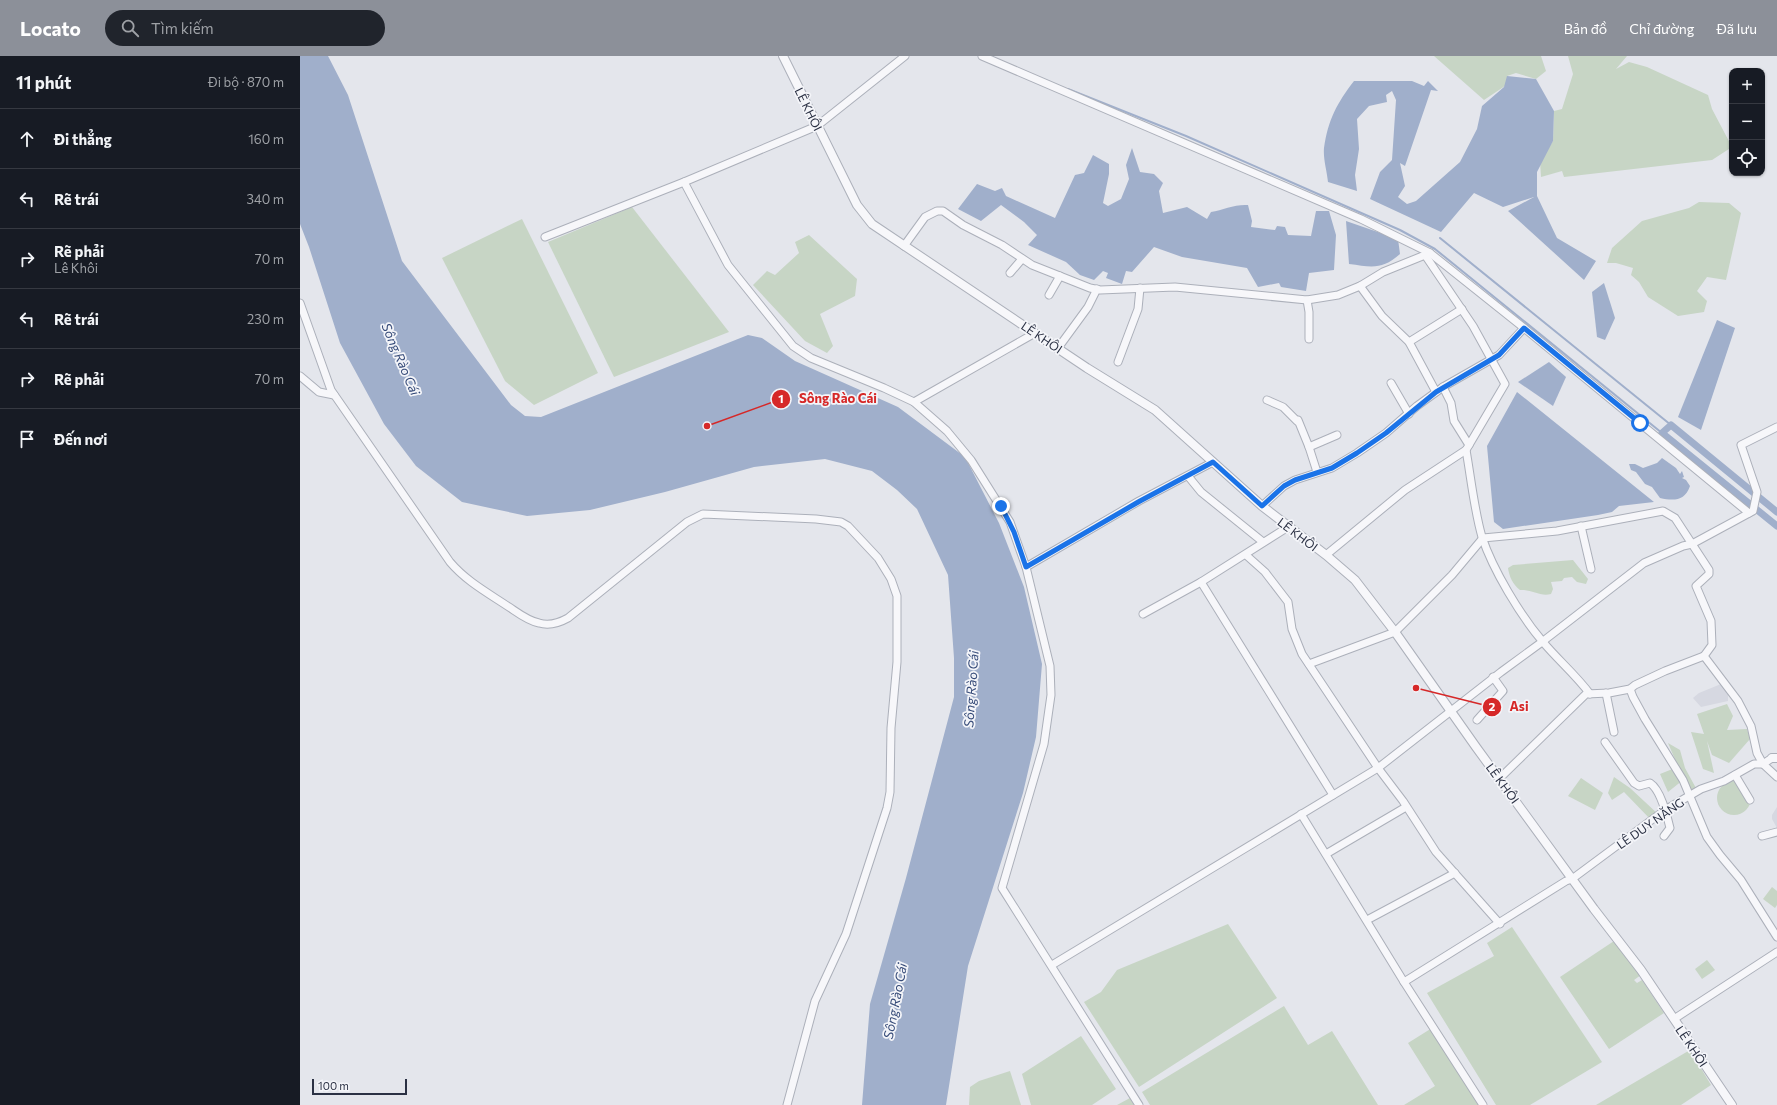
<!DOCTYPE html>
<html lang="vi">
<head>
<meta charset="utf-8">
<style>
  :root { --surface:#171b24; --page:#20242c; --text:#f1f3f6; --muted:#9ea1a6; --line:#363941; --accent:#8c9099 }
  body { margin:0; font-family:Commissioner,sans-serif; background:var(--page); color:var(--text) }
  .controls { position:absolute; right:12px; top:12px; display:grid; overflow:hidden; border-radius:8px; box-shadow:0 1px 3px #0004 }
  .controls button { width:36px; height:36px; display:grid; place-items:center; padding:0; border:0; border-bottom:1px solid var(--line); background:var(--surface); color:var(--text); font:20px sans-serif }
  .scale { position:absolute; left:12px; bottom:10px; width:95px; box-sizing:border-box; padding-left:4px; border:2px solid #2b3144; border-top:0; font-size:11px; line-height:14px; white-space:nowrap; color:#2b3144; -webkit-text-stroke:3px #f4f5f9; paint-order:stroke }
  .stop { position:absolute; width:12px; height:12px; margin:-9px; border:3px solid #1a73e8; border-radius:50%; background:#fff }
  .stop.end { background:#1a73e8; border-color:#fff; box-shadow:0 1px 4px #0008 }
  .list { margin:0; padding:0; list-style:none }
  h2 { display:flex; justify-content:space-between; align-items:center; height:52px; margin:0; padding:0 16px; font-size:17px }
  h2 small { font-size:13px; font-weight:400; color:var(--muted) }
  .list li { display:grid; grid-template-columns:26px 1fr auto; gap:12px; align-items:center; box-sizing:border-box; height:60px; padding:0 16px; border-top:1px solid var(--line) }
  .list b { display:block; font-size:15px; white-space:nowrap }
  .list p { margin:0; font-size:13px; white-space:nowrap; color:var(--muted) }
  .list em { font-size:13px; font-style:normal; color:var(--muted) }
  .icon { flex:none; width:22px; height:22px; fill:none; stroke:currentColor; stroke-width:2; stroke-linecap:round; stroke-linejoin:round }
  .map { position:relative; flex:none; width:1477px; height:1049px; overflow:hidden }
  header { display:flex; align-items:center; gap:24px; box-sizing:border-box; height:56px; padding:0 20px; background:var(--accent); color:#fff }
  header strong { font-size:19px }
  nav { display:flex; gap:22px; margin-inline-start:auto; font-size:14px }
  .search { width:280px; height:36px; background:var(--page); display:flex; align-items:center; gap:10px; box-sizing:border-box; padding:0 14px; border-radius:22px; color:var(--muted); font-size:15px }
  main { display:flex }
  aside { flex:1; background:var(--surface) }
  .map>svg:first-child { display:block }
  .built { fill:#d6d8e1 }
  .green { fill:#c7d5c5 }
  .water { fill:#a0afcb }
  .lines { fill:none; stroke-linecap:round; stroke-linejoin:round }
  .stream { stroke:#a0afcb; stroke-width:2 }
  .canal { stroke:#a0afcb; stroke-width:7 }
  .minor-casing { stroke:#acb0ba; stroke-width:9 }
  .tertiary-casing { stroke:#acb0ba; stroke-width:10 }
  .minor { stroke:#f7f7fa; stroke-width:7 }
  .tertiary { stroke:#f7f7fa; stroke-width:8 }
  .route { stroke:#1a73e8; stroke-width:5 }
  .labels { text-anchor:middle; dominant-baseline:central; stroke-width:3.5; stroke-linejoin:round; paint-order:stroke }
  .street-label { font-size:12px; fill:#2b3144; stroke:#f4f5f9 }
  .water-label { font-size:13px; font-style:italic; fill:#354a78; stroke:#f4f5f9 }
  .leader { fill:none; stroke:#d62828; stroke-width:1.5 }
  .callout-dot { fill:#d62828; stroke:#f4f5f9; stroke-width:1.5 }
  .mark-label { font-size:12px; text-anchor:middle; font-weight:bold; fill:#fff }
  .callout-label { font-size:13px; text-anchor:middle; font-weight:bold; fill:#d62828; stroke:#f4f5f9; stroke-width:3.5; stroke-linejoin:round; paint-order:stroke }
</style>
</head>
<body>
<header>
<strong>Locato</strong>
<div class="search"><svg class="icon" aria-label="search" viewBox="0 0 24 24"><circle cx="10" cy="10" r="6"/><path d="M15 15l6 6"/></svg>Tìm kiếm</div>
<nav><a>Bản đồ</a><a>Chỉ đường</a><a>Đã lưu</a></nav>
</header>
<main>
<aside>
<h2>11 phút<small>Đi bộ · 870 m</small></h2>
<ul class="list">
<li><svg class="icon" aria-label="ahead" viewBox="0 0 24 24"><path d="M12 20V5M6 11l6-6 6 6"/></svg><div><b>Đi thẳng</b></div><em>160 m</em></li>
<li><svg class="icon" aria-label="left" viewBox="0 0 24 24"><path d="M17 20v-9H6M10 6l-5 5 5 5"/></svg><div><b>Rẽ trái</b></div><em>340 m</em></li>
<li><svg class="icon" aria-label="right" viewBox="0 0 24 24"><path d="M7 20v-9h11M14 6l5 5-5 5"/></svg><div><b>Rẽ phải</b><p>Lê Khôi</p></div><em>70 m</em></li>
<li><svg class="icon" aria-label="left" viewBox="0 0 24 24"><path d="M17 20v-9H6M10 6l-5 5 5 5"/></svg><div><b>Rẽ trái</b></div><em>230 m</em></li>
<li><svg class="icon" aria-label="right" viewBox="0 0 24 24"><path d="M7 20v-9h11M14 6l5 5-5 5"/></svg><div><b>Rẽ phải</b></div><em>70 m</em></li>
<li><svg class="icon" aria-label="arrive" viewBox="0 0 24 24"><path d="M6 21V4h12l-3 4 3 4H6"/></svg><div><b>Đến nơi</b></div></li>
</ul>
</aside>
<div class="map">
<svg width="1477" height="1049" viewBox="0 0 1477 1049">
  <rect width="100%" height="100%" fill="#e4e6ec"/>
  <g class="built">
    <polygon points="1421,628 1428,634 1428,645 1401,651 1393,642 1399,637"/>
    <polygon points="1477,751 1477,772 1472,763 1472,759"/>
  </g>
  <g class="green">
    <polygon points="1134,0 1241,0 1246,15 1236,23 1216,17 1207,20 1208,28 1184,44"/>
    <polygon points="1268,0 1327,0 1316,13 1329,6 1347,11 1408,39 1412,53 1432,91 1412,104 1264,121 1262,115 1241,121 1240,105 1253,85 1254,55 1262,53 1273,18"/>
    <polygon points="1399,146 1429,147 1441,157 1426,224 1407,221 1397,235 1407,245 1404,256 1378,260 1348,241 1339,226 1331,219 1333,212 1316,207 1307,207 1312,192 1342,165 1389,152"/>
    <polygon points="332,151 429,276 314,321 248,186"/>
    <polygon points="222,163 298,317 234,349 205,325 142,202"/>
    <polygon points="509,179 557,223 555,240 520,258 533,290 527,297 505,285 453,229 467,215 475,219 499,197 495,186"/>
    <path d="M 1273,504 L 1288,523 L 1286,528 L 1277,526 L 1272,521 L 1264,522 L 1262,525 L 1251,526 L 1253,533 L 1251,538 C 1240,541 1231,533 1220,534 C 1213,529 1209,520 1208,512 L 1213,509 Z"/>
    <polygon points="1427,648 1433,660 1427,674 1447,673 1450,683 1429,707 1412,699 1407,685 1414,717 1403,713 1391,676 1404,678 1397,658"/>
    <polygon points="1368,687 1380,694 1385,712 1397,734 1389,739 1383,724 1368,736 1360,718 1375,712 1383,722"/>
    <polygon points="1314,721 1330,732 1359,759 1353,766 1324,736 1312,744 1308,737"/>
    <polygon points="1281,722 1303,737 1295,754 1268,740"/>
    <circle cx="1434" cy="742" r="17"/>
    <polygon points="1472,831 1477,835 1477,849 1475,852 1463,843"/>
    <polygon points="928,868 977,942 839,1031 784,946 801,936 817,914"/>
    <polygon points="1212,871 1302,1006 1230,1049 1196,1049 1127,937 1194,900 1187,887"/>
    <polygon points="1317,883 1341,919 1334,924 1337,927 1342,924 1364,957 1309,993 1260,921"/>
    <polygon points="1407,904 1415,914 1402,923 1395,913"/>
    <polygon points="984,950 1008,989 1032,975 1078,1049 850,1049 842,1036"/>
    <polygon points="1132,972 1180,1049 1104,1049 1135,1030 1108,987"/>
    <polygon points="781,980 816,1033 792,1049 731,1049 722,1018"/>
    <polygon points="1390,994 1411,1029 1381,1049 1296,1049"/>
    <polygon points="710,1015 721,1049 669,1049 670,1031 679,1025"/>
    <polygon points="830,1042 834,1049 817,1049"/>
  </g>
  <g class="water">
    <polygon points="0,0 28,0 48,39 102,205 211,349 225,360 241,361 448,279 462,282 495,305 598,351 665,401 699,467 724,531 742,608 736,681 723,737 668,910 646,1049 562,1049 570,948 606,822 654,641 654,602 648,519 617,453 597,434 572,415 525,403 454,411 365,436 290,454 227,460 162,446 116,410 84,368 40,287 9,191 0,168"/>
    <path d="M 1207,20 L 1236,23 L 1254,55 L 1253,85 L 1237,116 L 1237,140 L 1257,182 L 1296,205 L 1284,224 L 1208,155 L 1234,141 L 1203,151 L 1174,137 L 1141,176 L 1070,143 L 1080,116 L 1092,104 L 1096,44 L 1092,35 L 1086,39 L 1087,46 L 1069,50 L 1057,63 L 1059,93 L 1055,119 L 1057,135 L 1028,126 C 1027,115 1023,103 1024,92 C 1028,64 1037,47 1054,25 L 1112,25 L 1124,30 L 1128,25 L 1138,35 L 1131,34 L 1105,110 L 1100,107 L 1105,130 L 1098,141 L 1107,148 L 1116,145 L 1160,106 L 1177,73 L 1182,50 L 1204,31 Z"/>
    <path d="M 832,92 L 840,116 L 854,118 L 863,127 L 859,135 L 863,157 L 887,151 L 907,163 L 911,156 C 923,154 935,148 948,149 L 952,165 L 951,171 L 975,174 L 977,170 L 985,171 L 988,179 L 1011,180 L 1016,155 L 1029,155 L 1036,179 L 1034,214 L 1009,217 L 1006,235 L 981,231 L 979,227 L 958,231 L 947,212 L 882,201 L 854,191 L 832,216 L 826,215 L 822,228 L 806,222 L 808,217 L 803,215 L 794,224 L 780,219 L 766,206 L 728,189 L 737,179 L 724,166 L 701,149 L 681,165 L 658,153 L 677,128 L 695,135 L 702,132 L 706,140 L 755,162 L 775,119 L 784,117 L 793,99 L 809,108 L 809,118 L 803,147 L 808,150 L 821,143 L 829,123 L 826,109 Z"/>
    <path d="M 1046,165 L 1098,183 L 1100,198 C 1082,214 1072,211 1049,208 Z"/>
    <polygon points="1304,227 1315,262 1305,284 1297,281 1292,236"/>
    <polygon points="1417,264 1435,272 1401,374 1378,361"/>
    <polygon points="1249,306 1266,321 1253,350 1218,326"/>
    <polygon points="1217,336 1354,446 1319,450 1312,456 1298,459 1203,473 1194,466 1187,390"/>
    <path d="M 1362,402 L 1376,412 L 1380,418 L 1382,415 L 1384,421 L 1382,422 L 1386,424 L 1390,430 C 1385,445 1374,445 1360,442 L 1352,431 L 1345,428 L 1336,416 L 1331,414 L 1329,408 L 1335,408 L 1343,412 L 1357,407 Z"/>
  </g>
  <g class="lines">
    <g class="stream">
      <polyline points="768,33 886,80 1100,174 1135,193 1362,377"/>
      <polyline points="1140,182 1371,369"/>
    </g>
    <polyline class="canal" points="1477,456 1371,369 1362,377 1477,470"/>
    <g class="minor-casing">
      <g id="minor">
        <polyline points="682,0 1061,163 1130,197 1224,272 1449,457"/>
        <polyline points="384,126 428,209 493,290 511,302 584,332 614,346 735,277"/>
        <polyline points="245,181 384,126 517,70 605,0"/>
        <polyline points="604,190 625,161 637,155 643,155 663,169 702,189 732,209 790,232 800,234 875,231 1007,244 1038,239 1060,230 1083,216 1130,197"/>
        <polyline points="1125,199 1173,270 1205,328 1169,389"/>
        <polyline points="710,217 722,203"/>
        <polyline points="1060,230 1082,260 1109,286 1136,336"/>
        <polyline points="749,239 760,220"/>
        <polyline points="1007,244 1009,256 1009,283"/>
        <path d="M 0,247 L 31,334 L 150,506 C 166,525 188,537 209,551 C 218,557 228,565 239,567 C 249,570 259,567 268,562 L 387,466 L 403,458 L 516,463 L 541,466 L 548,470 L 578,502 L 591,523 L 597,540 L 597,606 L 591,672 L 590,736 L 587,752 L 546,878 L 515,945 L 487,1049"/>
        <polyline points="1109,286 1162,253"/>
        <polyline points="758,292 788,251 797,233"/>
        <polyline points="818,306 838,253 840,232"/>
        <polyline points="0,320 19,336 34,339"/>
        <polyline points="1091,327 1109,358"/>
        <path d="M 1143,331 L 1151,347 L 1154,365 L 1169,389 L 1166,394 C 1171,422 1174,453 1182,481 C 1193,514 1220,559 1243,586 C 1258,604 1276,619 1290,638"/>
        <polyline points="967,344 983,351 997,365"/>
        <polyline points="614,346 647,375 671,404 710,466 726,511 839,445 913,406"/>
        <polyline points="998,364 1009,391 1017,416"/>
        <polyline points="1009,391 1037,379"/>
        <polyline points="888,420 901,436 963,486"/>
        <polyline points="962,450 984,430 995,424 1032,412 1057,397 1086,377 1117,350 1143,331 1199,299 1224,272"/>
        <polyline points="1281,470 1291,513"/>
        <polyline points="946,499 965,516 988,546 992,573 1002,598 1078,712 1103,745 1136,796 1200,868"/>
        <polyline points="1026,499 1105,434 1166,394"/>
        <polyline points="726,511 750,610 751,639 744,688 702,832 839,1049"/>
        <polyline points="901,526 1033,739"/>
        <polyline points="843,558 901,526 988,471"/>
        <polyline points="1009,608 1095,576 1152,519 1183,482 1257,475 1363,455 1375,462 1409,514 1409,518 1396,530 1411,565 1412,589 1404,600 1438,645 1451,670 1457,697 1463,708 1477,721"/>
        <polyline points="1330,633 1333,641 1345,663 1383,724 1407,781 1420,799 1441,824 1477,881"/>
        <polyline points="1306,637 1314,676"/>
        <polyline points="1177,664 1203,635 1193,621"/>
        <path d="M 1305,686 L 1334,727 L 1339,730 L 1350,727 C 1361,734 1367,760 1370,772 L 1364,780"/>
        <polyline points="1435,719 1450,744"/>
        <polyline points="1200,722 1286,638 1309,637 1330,633 1335,629 1365,615 1404,600"/>
        <polyline points="1001,758 1104,926 1183,1049"/>
        <polyline points="1462,780 1477,776"/>
        <polyline points="1026,798 1106,751"/>
        <polyline points="1067,864 1155,817"/>
        <polyline points="752,909 1078,712 1201,616 1242,586 1344,507 1383,490 1392,488 1453,455 1457,436 1441,389 1477,371"/>
        <polyline points="1104,926 1266,825 1272,823 1365,754 1401,733 1424,725 1454,708 1463,708 1472,702"/>
        <polyline points="1374,963 1477,896"/>
      </g>
    </g>
    <g class="tertiary-casing">
      <g id="tertiary">
        <polyline points="483,0 557,149 572,168 787,312 855,354 962,450 1026,499 1055,524 1095,576 1176,691 1294,853 1341,914 1432,1049"/>
        <polyline points="1472,702 1477,702"/>
      </g>
    </g>
    <use href="#minor" class="minor"/>
    <use href="#tertiary" class="tertiary"/>
  </g>
  <g class="lines">
    <polyline class="route" points="701,450 714,476 726,511 840,445 913,406 962,450 984,430 995,424 1032,412 1057,397 1086,377 1136,336 1199,299 1224,272 1340,367"/>
  </g>
  <g class="labels">
    <g class="street-label">
      <text transform="translate(509 53) rotate(64)">LÊ KHÔI</text>
      <text transform="translate(742 281) rotate(34)">LÊ KHÔI</text>
      <text transform="translate(998 478) rotate(37)">LÊ KHÔI</text>
      <text transform="translate(1203 727) rotate(54)">LÊ KHÔI</text>
      <text transform="translate(1350 767) rotate(-35)">LÊ DUY NĂNG</text>
      <text transform="translate(1392 990) rotate(56)">LÊ KHÔI</text>
    </g>
    <g class="water-label">
      <text transform="translate(101 303) rotate(67)">Sông Rào Cái</text>
      <text transform="translate(671 633) rotate(-86)">Sông Rào Cái</text>
      <text transform="translate(595 945) rotate(-79)">Sông Rào Cái</text>
    </g>
  </g>
  <path class="leader" d="M407 370L481 343M1116 632L1192 651"/>
  <g class="callout-dot">
    <circle cx="407" cy="370" r="4"/>
    <circle cx="1116" cy="632" r="4"/>
    <circle cx="481" cy="343" r="10"/>
    <circle cx="1192" cy="651" r="10"/>
  </g>
  <g class="mark-label">
    <text x="481" y="347">1</text>
    <text x="1192" y="655">2</text>
  </g>
  <g class="callout-label">
    <text x="538" y="347">Sông Rào Cái</text>
    <text x="1219" y="655">Asi</text>
  </g>
</svg>
<div class="controls">
<button>+</button>
<button>−</button>
<button><svg class="icon" aria-label="locate" viewBox="0 0 24 24"><circle cx="12" cy="12" r="6"/><path d="M12 2v4M12 18v4M2 12h4M18 12h4"/></svg></button>
</div>
<div class="scale">100 m</div>
<div class="stop" style="left:1340px;top:367px"></div>
<div class="stop end" style="left:701px;top:450px"></div>
</div>
</main>
</body>
</html>
